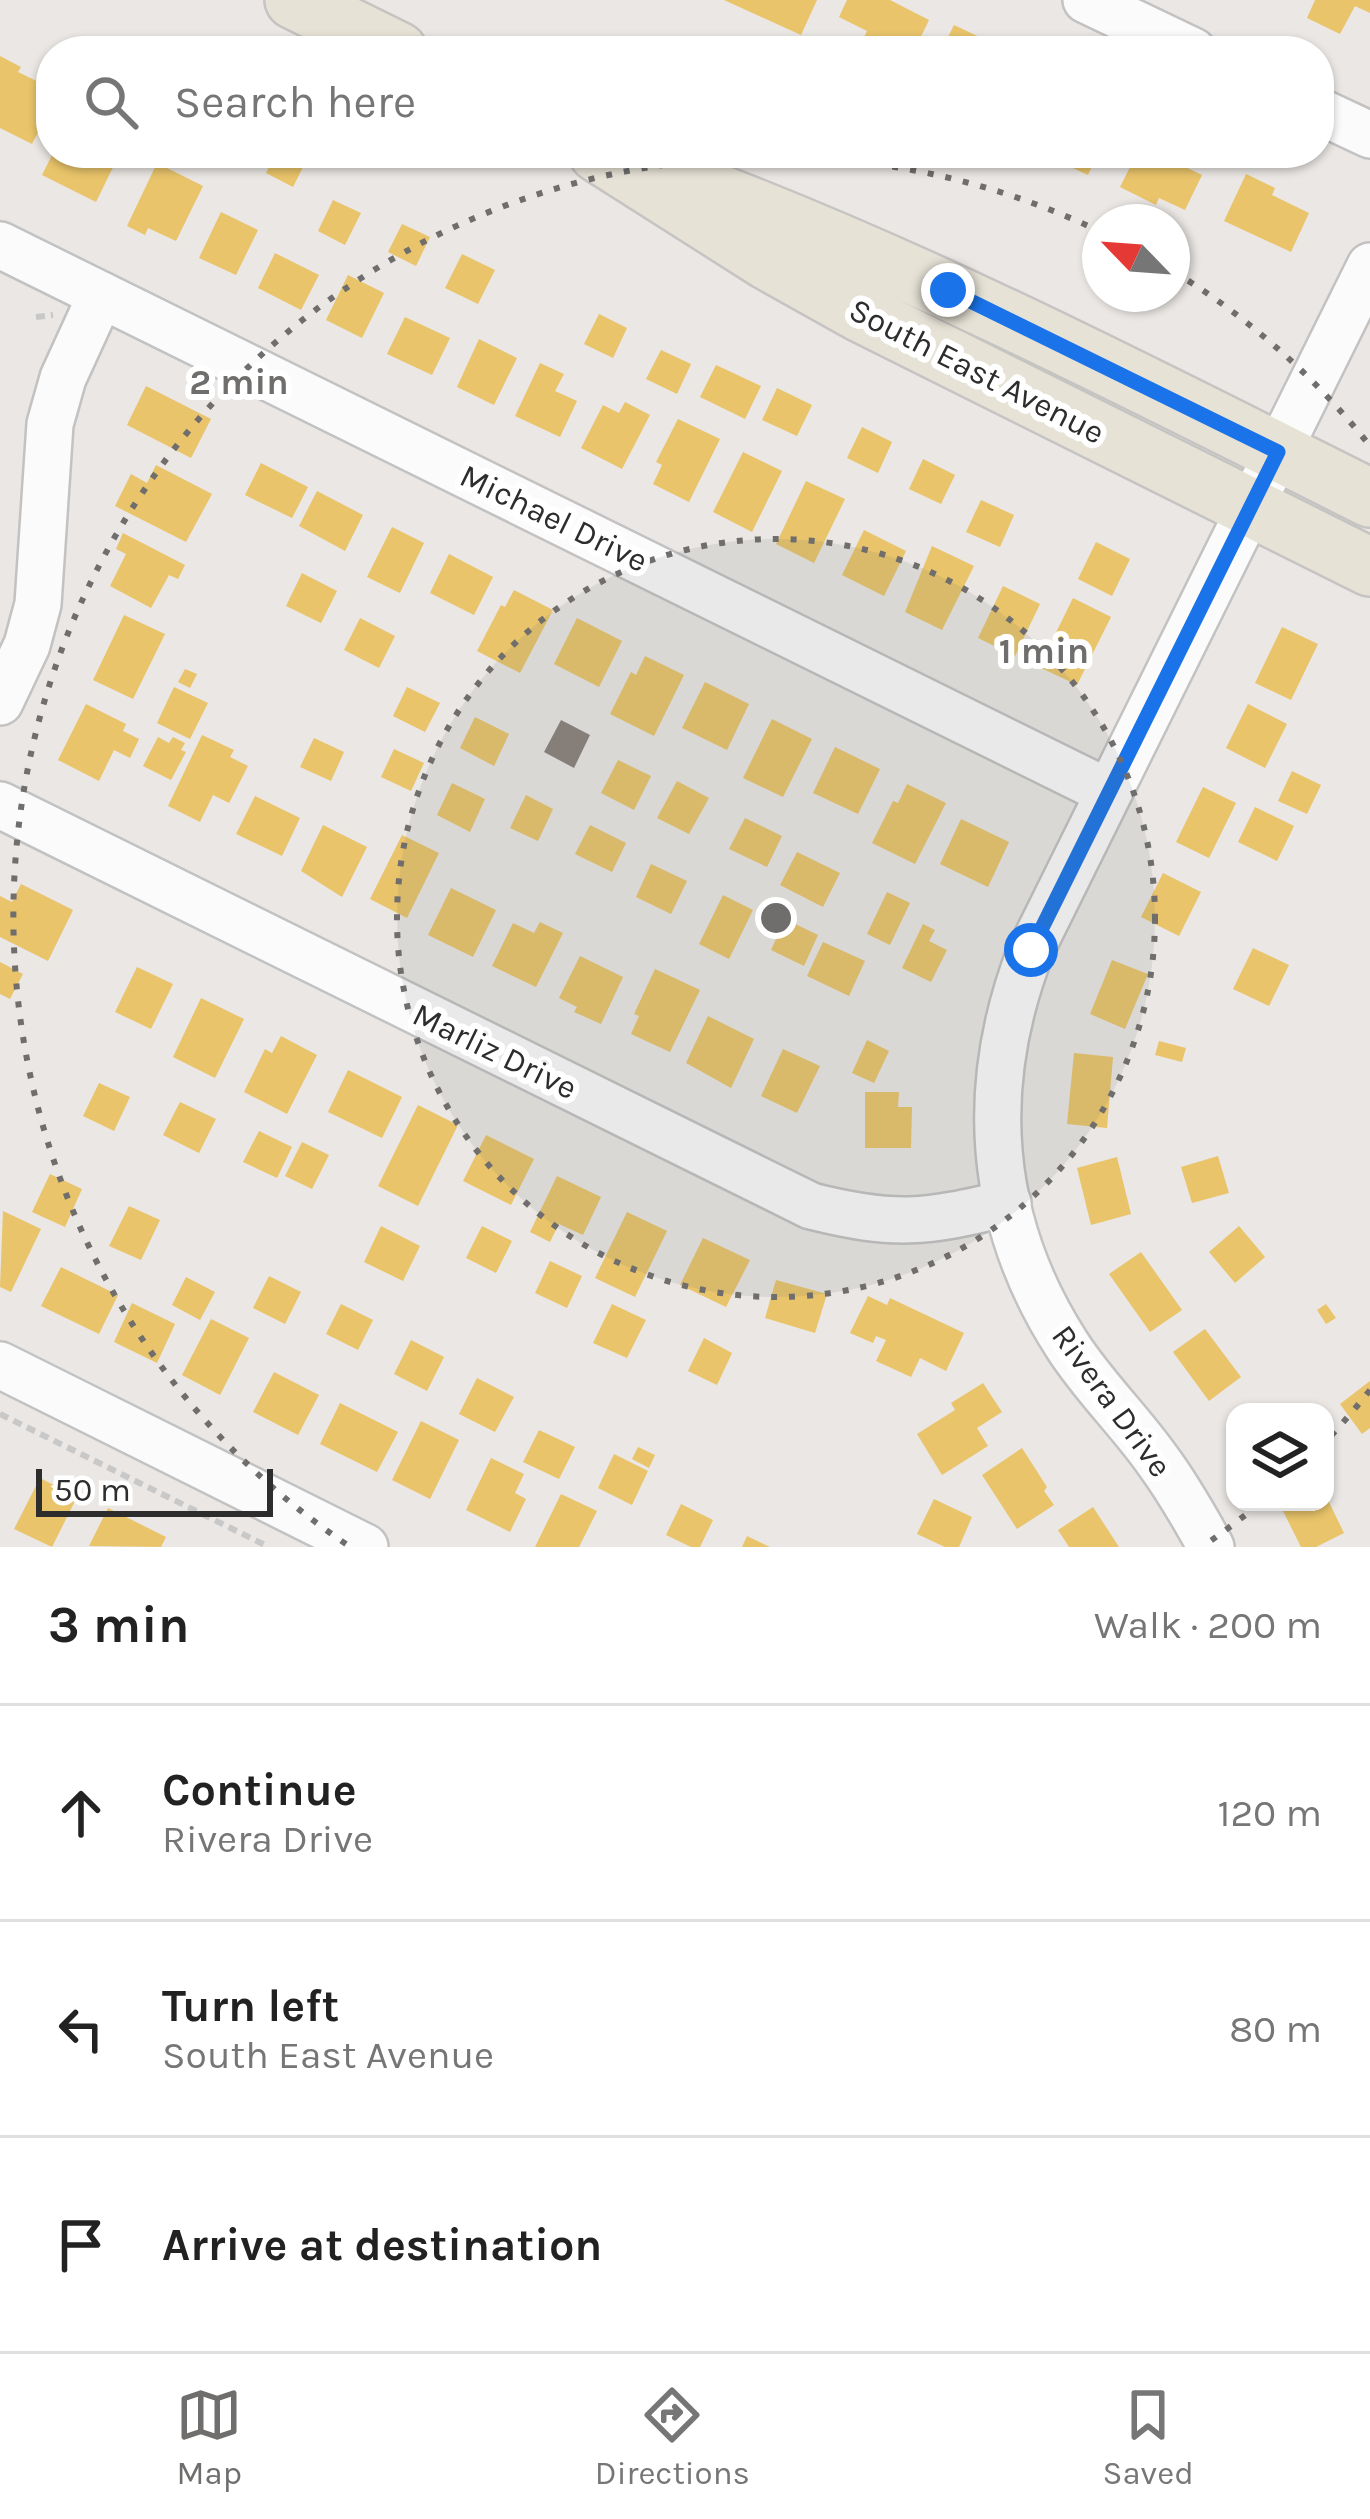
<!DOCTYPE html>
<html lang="en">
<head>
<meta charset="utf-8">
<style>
  :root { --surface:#fff; --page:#f2f2f2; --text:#222; --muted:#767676; --line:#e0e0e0; --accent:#6f6e6d }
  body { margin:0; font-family:Karla,sans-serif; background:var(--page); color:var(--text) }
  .controls { position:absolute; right:36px; bottom:36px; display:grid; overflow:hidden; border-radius:24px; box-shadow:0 3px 9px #0004 }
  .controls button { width:108px; height:108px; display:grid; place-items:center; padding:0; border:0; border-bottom:3px solid var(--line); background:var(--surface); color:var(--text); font:60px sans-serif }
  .compass { position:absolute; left:1082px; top:204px; width:108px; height:108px; border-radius:50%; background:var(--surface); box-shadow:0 3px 9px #0004; rotate:295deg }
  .scale { position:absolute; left:36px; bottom:30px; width:237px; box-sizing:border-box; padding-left:12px; border:6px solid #2d2d2d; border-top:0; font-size:33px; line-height:42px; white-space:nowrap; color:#2d2d2d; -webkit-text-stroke:9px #fff; paint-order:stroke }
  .stop { position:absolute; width:36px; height:36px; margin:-27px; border:9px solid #1a73e8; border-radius:50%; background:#fff }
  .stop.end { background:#1a73e8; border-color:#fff; box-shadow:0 3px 12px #0008 }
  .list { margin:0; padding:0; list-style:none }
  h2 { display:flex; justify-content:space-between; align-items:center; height:156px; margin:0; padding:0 48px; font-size:51px }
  h2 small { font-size:39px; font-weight:400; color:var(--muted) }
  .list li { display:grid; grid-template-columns:78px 1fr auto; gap:36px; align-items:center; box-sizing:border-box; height:216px; padding:0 48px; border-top:3px solid var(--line) }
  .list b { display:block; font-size:45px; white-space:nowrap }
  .list p { margin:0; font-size:39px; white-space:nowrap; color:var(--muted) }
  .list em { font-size:39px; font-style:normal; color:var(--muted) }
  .icon { flex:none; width:66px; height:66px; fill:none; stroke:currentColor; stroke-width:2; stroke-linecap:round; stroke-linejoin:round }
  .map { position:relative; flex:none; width:1370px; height:1547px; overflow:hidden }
  .search { position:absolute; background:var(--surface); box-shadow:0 3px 9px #0004; left:36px; right:36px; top:36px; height:132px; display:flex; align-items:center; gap:30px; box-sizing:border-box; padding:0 42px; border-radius:48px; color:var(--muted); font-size:45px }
  .sheet { height:804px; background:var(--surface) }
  nav { display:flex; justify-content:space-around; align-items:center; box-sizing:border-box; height:168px; border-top:3px solid var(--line); background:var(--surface); font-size:33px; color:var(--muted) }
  nav a { display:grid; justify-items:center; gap:6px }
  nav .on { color:var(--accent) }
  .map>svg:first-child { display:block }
  .homes { fill:#e9c46a }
  .industry { fill:#8a817c }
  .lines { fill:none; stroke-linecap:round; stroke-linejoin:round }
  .minor-casing { stroke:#c3c2c2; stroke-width:50 }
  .major-casing { stroke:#c6c4c3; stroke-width:62 }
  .path { stroke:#c8c8c8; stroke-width:6; stroke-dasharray:9 6; stroke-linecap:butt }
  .minor { stroke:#fcfbfb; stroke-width:45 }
  .major { stroke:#e6e2d6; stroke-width:57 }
  .route { stroke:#1a73e8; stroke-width:15 }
  .ring { fill:none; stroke:#6f6e6d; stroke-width:6; stroke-dasharray:6 12 }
  .labels { text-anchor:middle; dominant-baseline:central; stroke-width:12; stroke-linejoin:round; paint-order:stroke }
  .street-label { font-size:33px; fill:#2d2d2d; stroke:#fff }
  .centre { fill:#6f6e6d; stroke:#fff; stroke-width:6 }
  .ring-label { font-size:36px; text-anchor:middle; font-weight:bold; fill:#6f6e6d; stroke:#fff; stroke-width:12; stroke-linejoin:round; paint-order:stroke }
</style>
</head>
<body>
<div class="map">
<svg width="1370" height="1547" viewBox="0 0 1370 1547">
  <rect width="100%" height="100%" fill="#eae7e4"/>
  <g class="homes">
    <polygon points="724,0 817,0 801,35"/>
    <polygon points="847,0 890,0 929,20 914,51 885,51 863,40 867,31 839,17"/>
    <polygon points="1315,0 1370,0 1370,13 1355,6 1340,34 1307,18"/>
    <polygon points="954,25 1009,51 941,51"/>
    <polygon points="0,56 21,67 18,72 51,88 51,107 32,144 0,128"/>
    <polygon points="53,153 120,153 96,202 42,175"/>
    <polygon points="276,153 309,155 293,187 266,173"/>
    <polygon points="1040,153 1098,153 1088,175"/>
    <polygon points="1137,153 1176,153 1173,161 1202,175 1185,210 1159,198 1156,205 1120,187"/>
    <polygon points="157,163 203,186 176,241 148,228 145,235 127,226"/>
    <polygon points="1246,174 1275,188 1272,195 1309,213 1291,252 1224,221"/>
    <polygon points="333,200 361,213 345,245 318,231"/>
    <polygon points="221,212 258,230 236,275 199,258"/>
    <polygon points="402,224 430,237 416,266 388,252"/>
    <polygon points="275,253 319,275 301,310 258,288"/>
    <polygon points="462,254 495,270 478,304 445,288"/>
    <polygon points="348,275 384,293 362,338 326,320"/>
    <polygon points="599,314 627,328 613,358 584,344"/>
    <polygon points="405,317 450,338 432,375 387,354"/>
    <polygon points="479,339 517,358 494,405 457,387"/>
    <polygon points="661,350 691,364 677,394 646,379"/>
    <polygon points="540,363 564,374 555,391 577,401 560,437 515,416"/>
    <polygon points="716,365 761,386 745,419 700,397"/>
    <polygon points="146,386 211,419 191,458 127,425"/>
    <polygon points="777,388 812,405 797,436 762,420"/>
    <polygon points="625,402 650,415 622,469 581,448 603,405 619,413"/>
    <polygon points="678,419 720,439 689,502 653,484 662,465 656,462"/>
    <polygon points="862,427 892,442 878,473 847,458"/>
    <polygon points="743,452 782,471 752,532 713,512"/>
    <polygon points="923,459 955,475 941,504 909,489"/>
    <polygon points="261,463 308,487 292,518 245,495"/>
    <polygon points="156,465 212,494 186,542 115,506 131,474 147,483"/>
    <polygon points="806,481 845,499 814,563 776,544"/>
    <polygon points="317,491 363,515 345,551 299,526"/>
    <polygon points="981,500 1014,515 1000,547 966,532"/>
    <polygon points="392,527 424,543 400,593 367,577"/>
    <polygon points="864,530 906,551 884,596 842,575"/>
    <polygon points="123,533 185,565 178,579 169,575 151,608 110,586 126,554 116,549"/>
    <polygon points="1096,542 1130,559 1112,596 1078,579"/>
    <polygon points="932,546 974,566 942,630 905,612"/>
    <polygon points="449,554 493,577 474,615 430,593"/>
    <polygon points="302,573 337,591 321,623 286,606"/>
    <polygon points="1003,586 1040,604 1015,656 978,638"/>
    <polygon points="514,590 553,610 520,673 477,651 501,605 505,607"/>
    <polygon points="1073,598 1111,617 1077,685 1039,667"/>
    <polygon points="124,615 165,634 133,699 93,680"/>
    <polygon points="360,618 395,636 379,668 344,650"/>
    <polygon points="577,618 622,641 599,687 554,664"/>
    <polygon points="1282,627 1318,644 1291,700 1255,683"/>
    <polygon points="645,656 684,675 654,736 610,714 631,672 636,675"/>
    <polygon points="185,669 197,674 190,688 178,682"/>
    <polygon points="705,682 749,704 727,750 682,728"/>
    <polygon points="174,687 208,703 190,739 157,723"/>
    <polygon points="407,687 440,703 425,732 393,716"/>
    <polygon points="86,704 126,724 123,731 139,739 130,758 114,750 99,781 58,760"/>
    <polygon points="1248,704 1287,724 1265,768 1226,748"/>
    <polygon points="475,717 509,734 494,766 460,748"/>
    <polygon points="772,719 812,739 783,797 743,778"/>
    <polygon points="202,735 234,750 230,757 248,766 229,803 213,795 200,822 168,806"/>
    <polygon points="158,737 169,743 173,737 185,743 181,750 186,752 171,780 143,766"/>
    <polygon points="314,738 344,752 331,781 300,767"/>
    <polygon points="835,747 880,769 858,814 813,793"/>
    <polygon points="394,749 424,763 411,791 381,777"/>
    <polygon points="618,760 651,776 634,810 601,793"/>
    <polygon points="1292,771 1321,785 1307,814 1278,801"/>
    <polygon points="677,781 709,798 689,834 657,818"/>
    <polygon points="452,783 485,799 470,832 437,815"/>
    <polygon points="907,784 946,803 915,864 872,843 893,801 898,803"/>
    <polygon points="1203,787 1236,803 1209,858 1176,842"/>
    <polygon points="526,795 553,809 538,841 510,828"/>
    <polygon points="255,796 300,818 282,856 236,834"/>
    <polygon points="1255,807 1294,826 1277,861 1238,842"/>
    <polygon points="745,818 782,836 767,867 729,849"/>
    <polygon points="961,819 1009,842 988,887 940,864"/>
    <polygon points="323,825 367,847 342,897 301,871"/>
    <polygon points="590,825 626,843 612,872 575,854"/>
    <polygon points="402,835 439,853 407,918 370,899"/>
    <polygon points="797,852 840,873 823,907 780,885"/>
    <polygon points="651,864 687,881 671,914 636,897"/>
    <polygon points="1163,873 1201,892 1179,936 1141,917"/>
    <polygon points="21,884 73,910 48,961 0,937 0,896 12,902"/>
    <polygon points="451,888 496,910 473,957 428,935"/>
    <polygon points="887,892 910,903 890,945 867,934"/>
    <polygon points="723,895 753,910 729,959 699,944"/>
    <polygon points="785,919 818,935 804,966 771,950"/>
    <polygon points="540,922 563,933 536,987 492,966 513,923 534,933"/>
    <polygon points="923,924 935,930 929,941 947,950 931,982 902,968"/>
    <polygon points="823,942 865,961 849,996 807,976"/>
    <polygon points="1253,948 1289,965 1269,1006 1233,989"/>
    <polygon points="580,956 623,977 601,1024 574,1012 577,1007 559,998"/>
    <polygon points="1112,960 1148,974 1125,1029 1090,1014"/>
    <polygon points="0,962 23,974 10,999 0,994"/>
    <polygon points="137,967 173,984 151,1029 115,1012"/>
    <polygon points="655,969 700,990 670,1052 631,1034 639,1016 634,1014"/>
    <polygon points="201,998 244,1019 215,1078 173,1057"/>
    <polygon points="708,1016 754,1039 731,1088 686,1063"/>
    <polygon points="281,1036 317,1055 287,1114 244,1092 265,1049 272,1053"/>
    <polygon points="867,1040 889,1051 874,1083 852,1073"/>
    <polygon points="1159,1041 1186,1048 1182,1062 1155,1055"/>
    <polygon points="783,1049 820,1066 797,1113 761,1096"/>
    <polygon points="1074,1053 1113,1057 1107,1128 1067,1124"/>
    <polygon points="348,1070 402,1097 382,1138 328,1112"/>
    <polygon points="99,1083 130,1097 114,1131 83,1116"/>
    <polygon points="865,1092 899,1092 898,1107 912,1107 911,1148 865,1148"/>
    <polygon points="180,1102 216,1119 199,1153 163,1135"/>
    <polygon points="418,1105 458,1125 418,1206 378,1186"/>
    <polygon points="259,1131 292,1147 277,1178 243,1162"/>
    <polygon points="486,1135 534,1159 511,1205 463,1181"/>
    <polygon points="302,1142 329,1155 312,1189 285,1176"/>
    <polygon points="1218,1156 1229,1193 1192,1203 1181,1167"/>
    <polygon points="1117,1157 1131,1214 1091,1225 1077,1168"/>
    <polygon points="50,1174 82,1189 65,1227 32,1212"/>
    <polygon points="557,1176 601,1197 583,1235 559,1224 550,1242 530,1232"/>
    <polygon points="129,1206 160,1220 141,1260 109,1246"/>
    <polygon points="3,1211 41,1229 11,1292 0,1287"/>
    <polygon points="627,1212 667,1231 635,1297 595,1278"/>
    <polygon points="381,1226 420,1246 403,1281 364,1262"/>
    <polygon points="482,1226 512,1241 496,1273 466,1258"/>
    <polygon points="1239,1226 1265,1257 1235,1283 1209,1252"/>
    <polygon points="703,1238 750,1260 726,1307 680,1285"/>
    <polygon points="1141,1252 1182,1310 1150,1332 1109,1274"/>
    <polygon points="550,1261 582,1276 567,1308 535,1293"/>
    <polygon points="61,1267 118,1295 99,1334 41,1306"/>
    <polygon points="269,1276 301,1292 285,1324 253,1308"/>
    <polygon points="186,1277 215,1292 200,1320 172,1305"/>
    <polygon points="776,1280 827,1294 815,1333 765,1318"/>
    <polygon points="868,1296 887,1305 890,1298 964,1333 946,1371 920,1358 911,1377 876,1361 886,1340 876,1336 873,1343 850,1333"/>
    <polygon points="132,1303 175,1324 157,1363 114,1342"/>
    <polygon points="341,1304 373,1320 358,1350 326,1334"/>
    <polygon points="612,1304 646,1320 627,1358 593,1343"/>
    <polygon points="1326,1304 1336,1318 1326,1324 1317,1310"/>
    <polygon points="211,1319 249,1338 220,1395 182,1375"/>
    <polygon points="1205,1329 1241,1377 1209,1401 1173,1352"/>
    <polygon points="704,1338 732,1353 717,1385 688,1371"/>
    <polygon points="411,1340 444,1357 427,1391 394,1374"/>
    <polygon points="274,1372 319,1395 298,1435 253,1412"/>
    <polygon points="477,1378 514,1397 495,1432 459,1414"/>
    <polygon points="1370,1381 1370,1428 1362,1434 1340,1404"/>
    <polygon points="983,1383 1002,1412 977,1428 988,1446 942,1475 917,1434 955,1410 951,1403"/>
    <polygon points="340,1403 398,1432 377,1472 320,1444"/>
    <polygon points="421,1421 459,1440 430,1499 392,1480"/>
    <polygon points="539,1430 575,1447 559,1479 523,1462"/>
    <polygon points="638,1447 655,1455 649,1468 632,1459"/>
    <polygon points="1022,1448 1047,1487 1044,1491 1054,1505 1017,1529 982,1475"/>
    <polygon points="614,1454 648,1471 632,1505 598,1488"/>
    <polygon points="491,1458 524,1474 515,1493 526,1499 510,1532 466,1510"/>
    <polygon points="40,1478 77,1497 52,1547 14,1529"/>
    <polygon points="561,1494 597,1511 579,1547 535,1547"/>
    <polygon points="1325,1494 1344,1533 1316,1547 1301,1547 1283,1511 1301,1502 1325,1502"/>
    <polygon points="934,1499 972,1517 959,1547 945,1547 917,1534"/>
    <polygon points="681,1504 713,1520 700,1547 691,1547 666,1535"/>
    <polygon points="1093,1507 1119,1547 1069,1547 1058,1530"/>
    <polygon points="108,1508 166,1537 161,1547 89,1546"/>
    <polygon points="747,1536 770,1547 742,1547"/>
  </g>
  <polygon class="industry" points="561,720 590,735 574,768 544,752"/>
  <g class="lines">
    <g class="minor-casing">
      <g id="minor">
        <polyline points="1086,0 1193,51"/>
        <polyline points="1319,111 1370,135"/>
        <polyline points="0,245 1108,792"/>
        <polyline points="0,702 27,645 38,604 50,424 63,378 101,295"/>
        <path d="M 0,805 L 811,1206 C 895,1227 925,1223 1008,1203"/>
        <polyline points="0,1365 365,1547"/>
        <path d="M 1211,1547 C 1195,1518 1178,1488 1158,1461 C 1130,1421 1093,1386 1067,1345 C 987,1221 978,1086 1031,950 L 1370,266"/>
      </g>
    </g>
    <g class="major-casing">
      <g id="major">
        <polyline points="294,0 398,51"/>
        <polyline points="598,153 768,261 859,312 1370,567"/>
        <path d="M 688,182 C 923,270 1146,386 1370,498"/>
      </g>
    </g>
    <g class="path">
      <polyline points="36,317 53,315"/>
      <polyline points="0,1414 269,1547"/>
    </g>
    <use href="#minor" class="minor"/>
    <use href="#major" class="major"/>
  </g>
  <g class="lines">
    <polyline class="route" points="948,290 1278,452 1031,950"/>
  </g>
  <circle cx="776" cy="918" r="379" fill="#6f6e6d" fill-opacity=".12"/>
  <g class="ring">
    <circle cx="776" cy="918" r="379"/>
    <path d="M1370 1390A759 759 0 0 1 1327 1440M1259 1504A759 759 0 0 1 1206 1544M346 1544A759 759 0 0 1 1097 230M1173 271A759 759 0 0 1 1370 446"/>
  </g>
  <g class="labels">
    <g class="street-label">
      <text transform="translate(977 371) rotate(27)">South East Avenue</text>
      <text transform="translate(554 518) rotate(26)">Michael Drive</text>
      <text transform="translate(495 1051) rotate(26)">Marliz Drive</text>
      <text transform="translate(1112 1401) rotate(54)">Rivera Drive</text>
    </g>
  </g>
  <circle cx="776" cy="918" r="18" class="centre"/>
  <g class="ring-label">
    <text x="239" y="394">2 min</text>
    <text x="1044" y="663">1 min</text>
  </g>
</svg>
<div class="controls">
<button><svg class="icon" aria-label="layers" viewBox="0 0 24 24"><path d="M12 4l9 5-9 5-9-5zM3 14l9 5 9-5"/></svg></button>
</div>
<svg class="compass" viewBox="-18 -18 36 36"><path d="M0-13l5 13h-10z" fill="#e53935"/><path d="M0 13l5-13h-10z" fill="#767676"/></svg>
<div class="scale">50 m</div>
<div class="stop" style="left:1031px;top:950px"></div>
<div class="stop end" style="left:948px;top:290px"></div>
<div class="search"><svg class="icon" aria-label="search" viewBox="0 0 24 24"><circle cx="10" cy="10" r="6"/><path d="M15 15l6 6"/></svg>Search here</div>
</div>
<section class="sheet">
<h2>3 min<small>Walk · 200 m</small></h2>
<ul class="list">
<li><svg class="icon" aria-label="ahead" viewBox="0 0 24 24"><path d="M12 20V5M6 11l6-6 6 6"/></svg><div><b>Continue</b><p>Rivera Drive</p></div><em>120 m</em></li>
<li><svg class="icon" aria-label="left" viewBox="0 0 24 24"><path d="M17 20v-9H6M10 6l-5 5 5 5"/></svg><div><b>Turn left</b><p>South East Avenue</p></div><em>80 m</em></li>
<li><svg class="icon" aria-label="arrive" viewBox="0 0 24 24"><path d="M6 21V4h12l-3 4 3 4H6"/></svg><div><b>Arrive at destination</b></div></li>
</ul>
</section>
<nav>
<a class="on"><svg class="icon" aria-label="map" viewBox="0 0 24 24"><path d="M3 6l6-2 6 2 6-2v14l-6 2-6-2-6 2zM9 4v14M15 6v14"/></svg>Map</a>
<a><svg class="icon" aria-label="directions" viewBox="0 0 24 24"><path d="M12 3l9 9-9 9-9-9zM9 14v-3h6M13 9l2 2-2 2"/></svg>Directions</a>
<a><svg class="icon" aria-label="saved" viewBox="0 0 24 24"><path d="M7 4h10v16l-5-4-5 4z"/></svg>Saved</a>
</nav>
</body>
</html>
